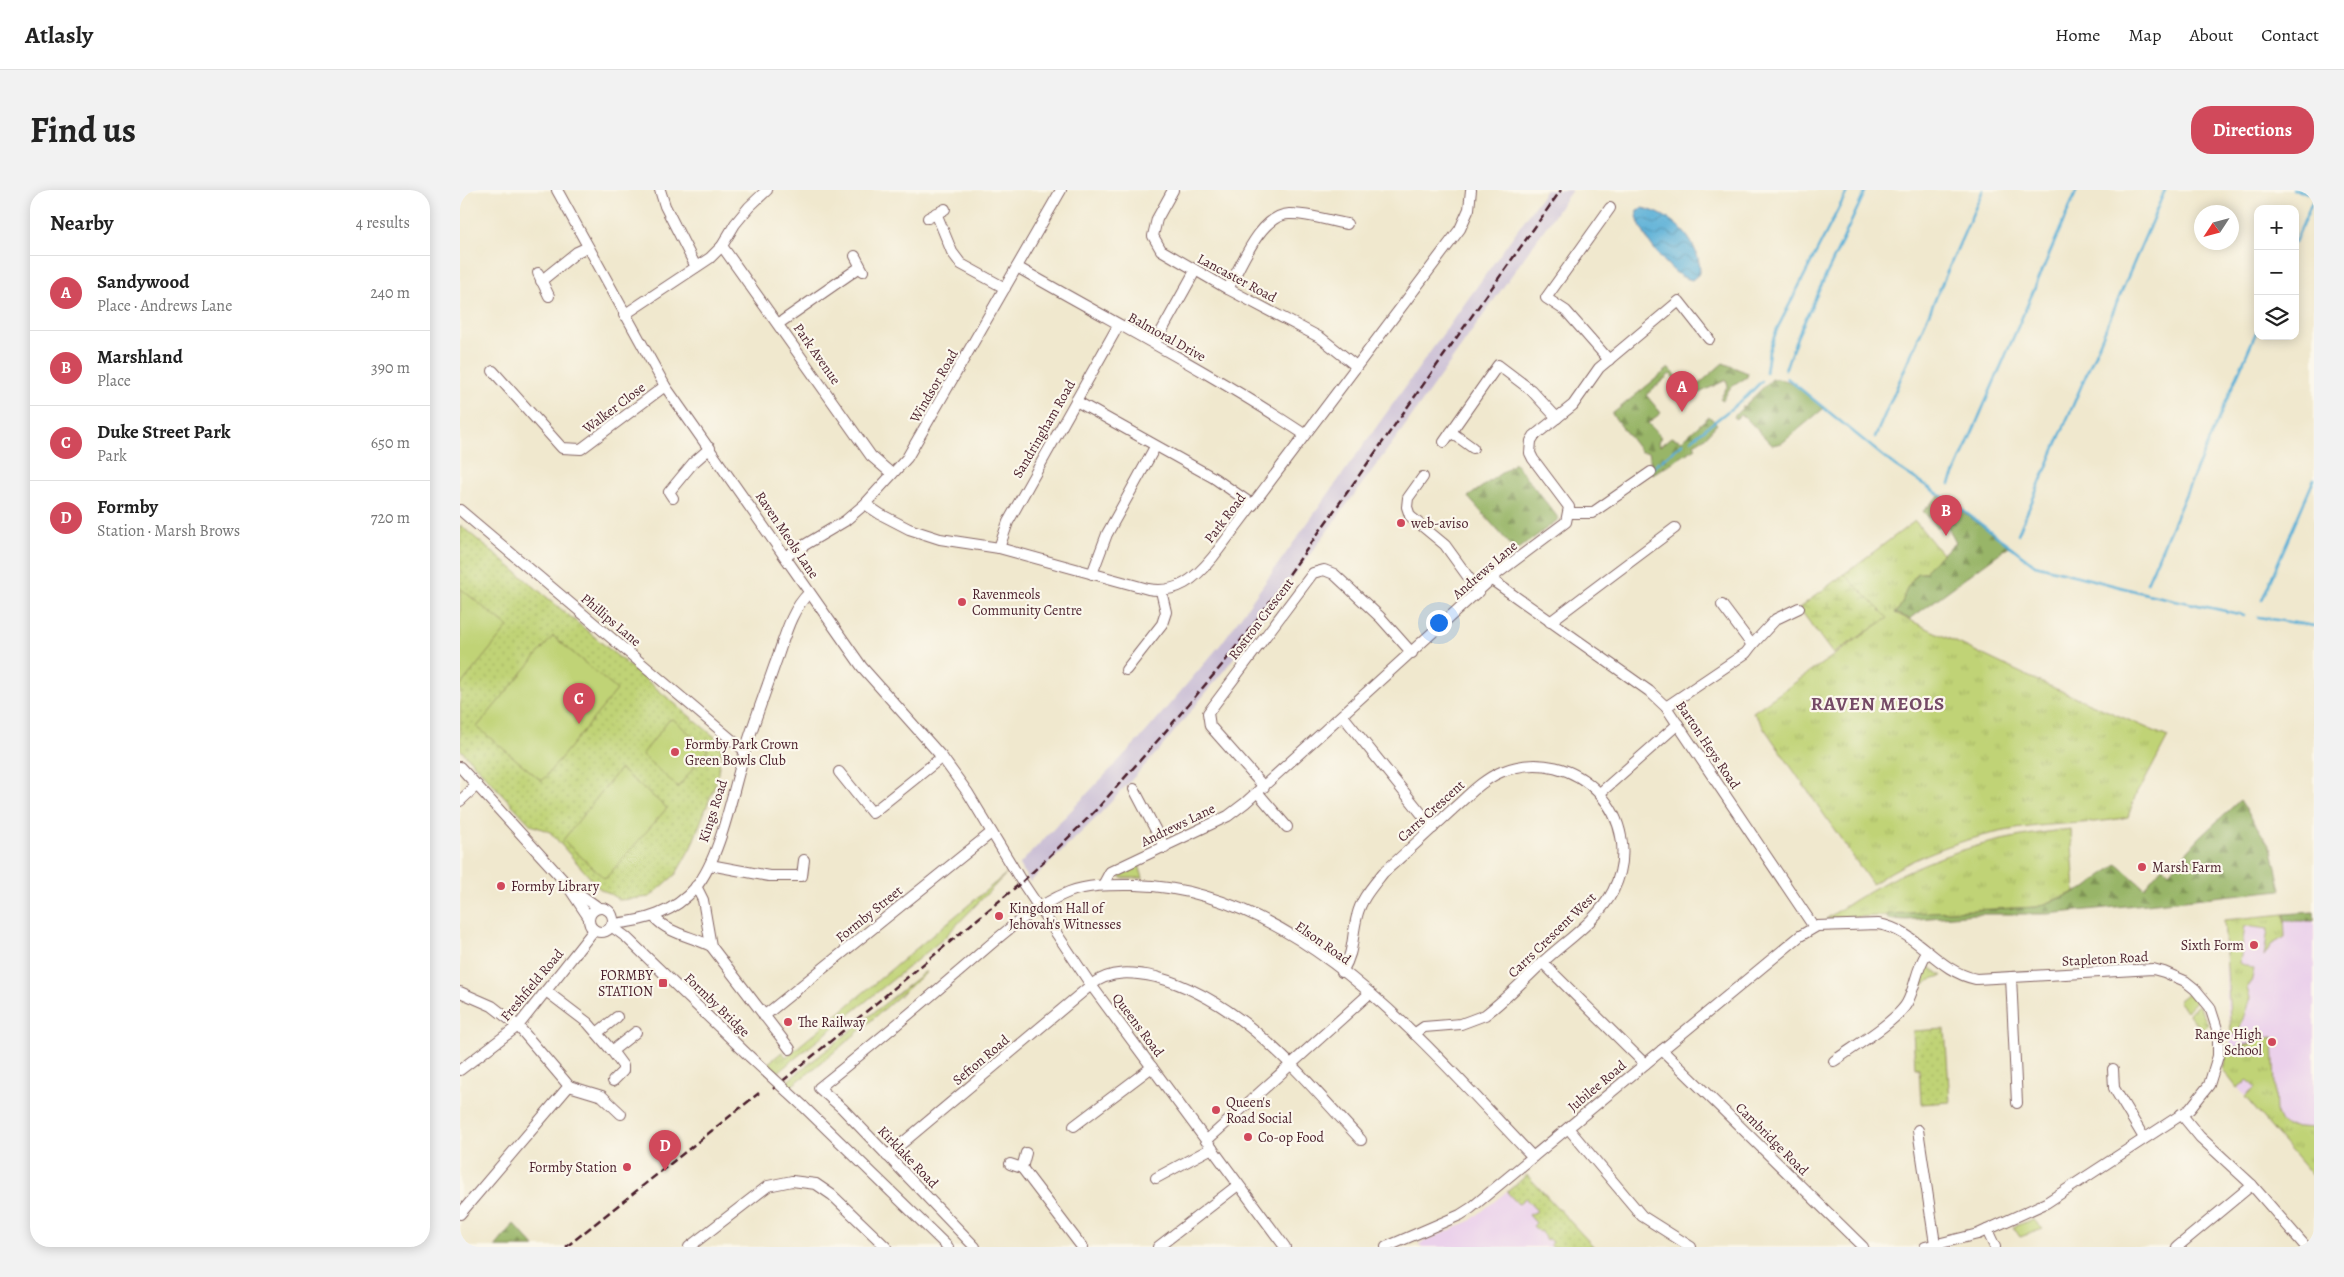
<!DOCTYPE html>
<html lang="en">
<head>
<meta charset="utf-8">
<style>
  :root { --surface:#fff; --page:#f2f2f2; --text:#222; --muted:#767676; --line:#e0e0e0; --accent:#d1495b }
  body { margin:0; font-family:Alegreya,serif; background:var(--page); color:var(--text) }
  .controls { position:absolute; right:15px; top:15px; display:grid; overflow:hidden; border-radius:10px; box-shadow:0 2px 12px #0003 }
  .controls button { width:45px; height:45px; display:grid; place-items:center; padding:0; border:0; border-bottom:1px solid var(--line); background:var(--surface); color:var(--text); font:25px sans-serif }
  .compass { position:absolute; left:1734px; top:15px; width:45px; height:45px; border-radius:50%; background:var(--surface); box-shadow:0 2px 12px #0003; rotate:234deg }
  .you { position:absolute; left:978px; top:432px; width:18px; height:18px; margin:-12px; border:4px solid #fff; border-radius:50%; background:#1a73e8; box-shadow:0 0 0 8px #1a73e833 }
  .badge { display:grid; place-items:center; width:32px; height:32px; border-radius:50%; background:var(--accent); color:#fff; font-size:16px; font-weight:700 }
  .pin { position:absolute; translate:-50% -41px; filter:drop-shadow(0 1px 2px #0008) }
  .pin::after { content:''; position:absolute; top:26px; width:18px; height:15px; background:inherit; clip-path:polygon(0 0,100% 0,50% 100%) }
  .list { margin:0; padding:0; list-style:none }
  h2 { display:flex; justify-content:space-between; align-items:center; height:65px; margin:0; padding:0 20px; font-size:21px }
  h2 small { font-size:16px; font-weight:400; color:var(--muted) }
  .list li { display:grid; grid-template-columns:32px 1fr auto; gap:15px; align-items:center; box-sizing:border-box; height:75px; padding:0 20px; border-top:1px solid var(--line) }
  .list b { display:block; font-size:19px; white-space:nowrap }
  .list p { margin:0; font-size:16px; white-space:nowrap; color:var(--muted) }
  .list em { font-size:16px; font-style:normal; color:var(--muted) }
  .icon { flex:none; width:28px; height:28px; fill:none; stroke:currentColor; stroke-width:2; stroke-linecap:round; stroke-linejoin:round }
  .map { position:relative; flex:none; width:1854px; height:1057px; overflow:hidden; border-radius:20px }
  header { display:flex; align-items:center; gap:30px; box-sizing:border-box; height:70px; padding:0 25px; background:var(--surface); border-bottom:1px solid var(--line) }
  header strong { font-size:24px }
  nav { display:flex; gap:28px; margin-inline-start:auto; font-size:18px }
  .intro { display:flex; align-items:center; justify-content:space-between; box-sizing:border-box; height:120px; padding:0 30px }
  h1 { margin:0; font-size:35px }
  .button { padding:12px 22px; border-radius:20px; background:var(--accent); color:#fff; font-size:18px; font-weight:700 }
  main { display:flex; gap:30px; padding:0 30px }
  aside { flex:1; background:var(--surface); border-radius:20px; box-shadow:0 2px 12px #0003 }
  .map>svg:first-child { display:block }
  .built { fill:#ebd1eb }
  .railway { fill:#cbbfd5 }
  .grass { fill:url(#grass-tufts); stroke:#857950 }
  .forest { fill:url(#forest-firs); stroke:#716a49 }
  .wetland { fill:url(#wetland-marsh); stroke:#857950 }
  .park { fill:url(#park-dots); stroke:#857950 }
  .pitch { fill:#c0d376; stroke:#857950 }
  .water { fill:url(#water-waves); stroke:#526881 }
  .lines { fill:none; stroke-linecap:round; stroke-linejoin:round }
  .stream { stroke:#5bb0d7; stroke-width:2.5 }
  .minor-casing { stroke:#846564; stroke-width:12 }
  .minor { stroke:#fff; stroke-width:10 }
  .rail { stroke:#4a1f2b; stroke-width:2.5; stroke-dasharray:8 4; stroke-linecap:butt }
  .minor-bridge-casing { stroke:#846564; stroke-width:12; stroke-linecap:butt }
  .minor-bridge { stroke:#fff; stroke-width:10 }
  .poi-dot { fill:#d1495b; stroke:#fbf7ec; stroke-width:2 }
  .labels { text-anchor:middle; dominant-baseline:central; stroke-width:4.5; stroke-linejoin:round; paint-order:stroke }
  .street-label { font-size:14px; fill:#4a1f2b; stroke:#fbf7ec }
  .poi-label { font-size:14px; fill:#4a1f2b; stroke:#fbf7ec; text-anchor:start }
  .district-label { font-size:19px; font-weight:bold; letter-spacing:1px; fill:#754a66; stroke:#fbf7ec }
</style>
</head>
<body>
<header>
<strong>Atlasly</strong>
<nav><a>Home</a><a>Map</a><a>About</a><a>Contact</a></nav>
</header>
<div class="intro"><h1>Find us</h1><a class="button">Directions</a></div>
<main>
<aside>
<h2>Nearby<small>4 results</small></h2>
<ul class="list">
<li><span class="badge">A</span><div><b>Sandywood</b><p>Place · Andrews Lane</p></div><em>240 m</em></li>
<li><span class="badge">B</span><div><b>Marshland</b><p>Place</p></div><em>390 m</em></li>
<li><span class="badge">C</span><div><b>Duke Street Park</b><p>Park</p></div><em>650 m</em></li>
<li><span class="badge">D</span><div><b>Formby</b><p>Station · Marsh Brows</p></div><em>720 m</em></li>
</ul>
</aside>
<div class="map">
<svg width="1854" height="1057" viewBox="0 0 1854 1057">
  <defs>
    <pattern id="grass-tufts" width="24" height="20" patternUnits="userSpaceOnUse" patternTransform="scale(1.25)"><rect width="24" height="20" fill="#c0d376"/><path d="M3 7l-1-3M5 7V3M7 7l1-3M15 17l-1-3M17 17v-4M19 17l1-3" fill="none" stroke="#a6b566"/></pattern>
    <pattern id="forest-firs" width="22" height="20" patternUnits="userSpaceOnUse" patternTransform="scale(1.25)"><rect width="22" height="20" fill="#98b567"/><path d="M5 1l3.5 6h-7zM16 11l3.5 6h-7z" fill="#7e9355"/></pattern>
    <pattern id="wetland-marsh" width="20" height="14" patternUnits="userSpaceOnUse" patternTransform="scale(1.25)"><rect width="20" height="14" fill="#c0d376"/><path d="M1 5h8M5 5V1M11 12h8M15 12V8" fill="none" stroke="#a6b566"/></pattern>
    <pattern id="park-dots" width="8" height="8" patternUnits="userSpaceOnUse" patternTransform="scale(1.25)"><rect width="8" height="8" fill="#c0d376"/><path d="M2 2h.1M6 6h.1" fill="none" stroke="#a6b566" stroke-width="1.8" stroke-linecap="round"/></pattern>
    <pattern id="water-waves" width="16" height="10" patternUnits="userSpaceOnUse" patternTransform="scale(1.25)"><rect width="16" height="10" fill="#5bb0d7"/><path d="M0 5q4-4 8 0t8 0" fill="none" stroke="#4d8faf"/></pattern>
  </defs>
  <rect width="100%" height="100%" fill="#fbf7ec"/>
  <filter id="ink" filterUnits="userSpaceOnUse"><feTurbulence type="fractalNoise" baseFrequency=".02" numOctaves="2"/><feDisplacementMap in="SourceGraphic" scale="10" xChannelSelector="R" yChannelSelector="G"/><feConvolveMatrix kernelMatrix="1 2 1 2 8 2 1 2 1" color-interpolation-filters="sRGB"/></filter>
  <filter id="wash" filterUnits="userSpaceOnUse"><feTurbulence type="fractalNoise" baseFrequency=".0096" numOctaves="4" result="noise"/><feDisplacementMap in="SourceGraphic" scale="20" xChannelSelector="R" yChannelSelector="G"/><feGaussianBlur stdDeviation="1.12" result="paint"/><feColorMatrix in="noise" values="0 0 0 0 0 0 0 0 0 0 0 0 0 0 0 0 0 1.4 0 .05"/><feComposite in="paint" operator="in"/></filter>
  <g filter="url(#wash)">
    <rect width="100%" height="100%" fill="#f0e8ce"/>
    <g class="built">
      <polygon points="1854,722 1854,988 1763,880 1767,862 1770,859 1771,842 1767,817 1764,730"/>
      <polygon points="1067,985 1134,1057 962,1057 959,1054 1010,1031"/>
    </g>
    <polygon class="railway" points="1086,0 1112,0 942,240 766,478 700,559 637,627 570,692 559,675 686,542 761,454"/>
    <g class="grass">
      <path d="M 1455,331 L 1482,364 L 1465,383 L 1456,384 C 1448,397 1445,413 1435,423 L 1578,491 L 1708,547 L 1682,596 L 1677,601 L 1668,627 C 1641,633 1615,633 1588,635 C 1527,640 1462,660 1412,694 L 1293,522 L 1427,428 L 1384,384 Z"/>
      <path d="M 1611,639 L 1615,702 L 1577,717 L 1366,729 C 1448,672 1513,650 1611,639 Z"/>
      <polygon points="679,675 683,688 661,688 660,684"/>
      <polygon points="547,683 483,749 312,887 302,878 322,862 326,867"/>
      <polygon points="1824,724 1825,747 1811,755 1804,766 1808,739 1785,736 1780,773 1794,779 1791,793 1787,798 1790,808 1778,844 1771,844 1764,730"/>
      <polygon points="1467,775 1482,786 1474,788 1458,798 1460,781"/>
      <path d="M 466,781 L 467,782 C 420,822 375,864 326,900 L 321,896 Z"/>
      <polygon points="1728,803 1736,812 1726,821 1718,811"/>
      <polygon points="1738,815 1748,834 1741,840 1728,823"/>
      <polygon points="1813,847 1816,921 1820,931 1825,936 1854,938 1854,988 1785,907 1795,898 1788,890 1777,898 1763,880 1767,862 1770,859 1793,853 1801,848"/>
      <polygon points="1573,1029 1583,1039 1560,1047 1553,1037"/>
    </g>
    <g class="forest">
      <polygon points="1263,173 1288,183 1287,187 1270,198 1263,210 1260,209 1268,195 1266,190 1231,207 1210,184 1186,205 1201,223 1188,233 1201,247 1198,253 1200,256 1211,247 1222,251 1249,226 1257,234 1244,248 1234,254 1236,258 1193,284 1189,262 1181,262 1152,224 1209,178 1231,201"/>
      <path d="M 1312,189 C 1335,188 1347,204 1363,219 L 1322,253 L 1312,255 L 1285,227 L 1280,225 L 1276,229 L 1274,226 Z"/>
      <polygon points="1055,273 1099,329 1056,361 1008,307"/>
      <path d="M 1480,305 L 1549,356 L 1450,429 L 1435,423 C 1443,416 1443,407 1447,398 C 1450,393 1454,388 1457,383 L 1465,383 L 1470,375 L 1496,352 C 1491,343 1488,333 1477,337 L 1463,321 Z"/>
      <polygon points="1780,610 1812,660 1821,700 1588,724 1515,724 1447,730 1428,729 1427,724 1577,717 1626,698 1657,674 1684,698 1702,677 1709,682 1740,647"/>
      <polygon points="1854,722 1854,731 1825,731 1824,724"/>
      <polygon points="54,1034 75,1057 35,1057"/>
    </g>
    <polygon class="wetland" points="1384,384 1428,428 1373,464 1339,418"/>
    <g class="park">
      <polygon points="0,335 262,553 257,590 231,657 216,684 190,707 160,710 139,698 90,642 71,635 0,559"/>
      <polygon points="1485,839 1490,912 1461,914 1459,878 1455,878 1453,841"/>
      <polygon points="1067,985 1134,1057 1092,1057 1090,1054 1092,1052 1088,1049 1086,1050 1081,1041 1079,1042 1073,1036 1076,1033 1069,1025 1077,1021 1065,1008 1058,1014 1047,1002"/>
    </g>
    <g class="pitch">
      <polygon points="0,398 48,437 0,496"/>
      <polygon points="93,446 157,500 82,591 17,537"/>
      <polygon points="213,529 248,560 218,597 182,565 209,530"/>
      <polygon points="160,579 207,618 145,689 103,650"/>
    </g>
    <path class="water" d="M 1182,18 C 1213,24 1240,51 1240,83 L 1232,90 C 1229,89 1224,88 1221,86 C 1207,79 1173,36 1177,20 Z"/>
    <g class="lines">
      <g class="stream">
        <polyline points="1833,0 1854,3"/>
        <polyline points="1835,52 1854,8"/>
        <polyline points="1325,180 1337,147 1406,0"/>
        <polyline points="1306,183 1309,161 1317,139 1388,0"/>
        <polyline points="1327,188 1434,275 1497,316 1575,375 1687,404 1784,425"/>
        <polyline points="1415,247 1523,0"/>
        <polyline points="1231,250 1286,207 1302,191"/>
        <polyline points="1191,279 1223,253"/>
        <polyline points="1490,294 1617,0"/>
        <polyline points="1558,344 1705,0"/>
        <polyline points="1687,393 1798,138"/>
        <polyline points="1802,410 1854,289"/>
        <polyline points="1798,427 1854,436"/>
      </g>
    </g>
  </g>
  <g filter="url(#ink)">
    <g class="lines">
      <g class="minor-casing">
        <g id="minor">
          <polyline points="97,0 205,196 402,477 482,567 508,603 560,689 631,795 825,1057"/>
          <polyline points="200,0 205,16 236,77"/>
          <polyline points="713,0 697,29 693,46 701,60 768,99 861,148 896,176"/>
          <polyline points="476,23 492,62 501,74 545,98"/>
          <polyline points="468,28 485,19"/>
          <polyline points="262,56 411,266 432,284"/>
          <polyline points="395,66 403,81"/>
          <path d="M 557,77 C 652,132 751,182 844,244"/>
          <polyline points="78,83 89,106"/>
          <polyline points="81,91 117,62 128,57"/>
          <path d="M 768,99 C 781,76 800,25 829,24 C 848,23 869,31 887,34"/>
          <polyline points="164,125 250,68 262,56 275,34 289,17 307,0"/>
          <polyline points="318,134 400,77"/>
          <polyline points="695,153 735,81"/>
          <polyline points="1149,170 1106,121 1086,108 1150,18"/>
          <polyline points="33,181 102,258 121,259 205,196"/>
          <polyline points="616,211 754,288 793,315"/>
          <polyline points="991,242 1013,258"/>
          <polyline points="984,252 1038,175 1071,200 1097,228"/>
          <polyline points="963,287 948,308 947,317 950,326 985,355 1019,402"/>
          <polyline points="213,308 209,302 233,273 250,258"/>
          <path d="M 405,314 L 420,324 L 449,339 L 480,349 L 539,358 L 688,399 C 717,404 735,389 753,367 L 1000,39 L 1009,19 L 1011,0"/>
          <polyline points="0,320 285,561"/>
          <polyline points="1110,323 1132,323 1191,282"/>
          <polyline points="539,358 548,332 658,136"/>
          <polyline points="326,366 385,331 405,314 447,268 601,0"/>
          <polyline points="632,384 647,344 695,257"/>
          <polyline points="1032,390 1189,501 1206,517 1354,737"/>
          <polyline points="1090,432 1215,338"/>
          <polyline points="1292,455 1316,429 1339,418"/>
          <polyline points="666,480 702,434 706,422 701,401"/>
          <polyline points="1206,517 1286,463 1292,455 1262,415"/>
          <polyline points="883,526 973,638"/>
          <polyline points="0,577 105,692 129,728"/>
          <polyline points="379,582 412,623 482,567"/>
          <polyline points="804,597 750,536 748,523 853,383 864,380 874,384 920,427 952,463"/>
          <polyline points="674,599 705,658"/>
          <polyline points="798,603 827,637"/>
          <polyline points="1140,603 1218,534"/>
          <polyline points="0,611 17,595"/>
          <polyline points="250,675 309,686 342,686 344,670"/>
          <polyline points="643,695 650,682 768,626 785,613 1038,383 1106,332 1109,317 1073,269 1070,263 1071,251 1074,246 1113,215 1139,178 1219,111 1249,149"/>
          <polyline points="236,696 243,710 251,756"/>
          <polyline points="115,701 139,718"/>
          <circle cx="141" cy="730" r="12"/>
          <path d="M 194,727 C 209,744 231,746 251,756 L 330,859"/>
          <path d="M 152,734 C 185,731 214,723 236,697 C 261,667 273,599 285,561 C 294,532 305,503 315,474 C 324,450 330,421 349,403"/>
          <polyline points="151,736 166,747 289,866"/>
          <polyline points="1083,773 1185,874"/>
          <path d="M 882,782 C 895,760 891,749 897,726 C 901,709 912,697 923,683 C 947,662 970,640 993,619 C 1008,606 1022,590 1041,582 C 1116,551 1189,629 1153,701 C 1138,730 1107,750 1084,771 C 1065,789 1046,809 1025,825 L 1001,834 L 964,837 L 954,844"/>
          <polyline points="1551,787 1557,913"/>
          <polyline points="86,801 128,833 152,861 176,842"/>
          <polyline points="0,802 32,816 58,836 109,896 142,906 161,924"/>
          <polyline points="304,826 531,643"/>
          <polyline points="137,843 157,827"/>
          <polyline points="1202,860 1403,1057"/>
          <polyline points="152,861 163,876 163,881 153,891"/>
          <path d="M 1374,871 C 1392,858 1437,831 1447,813 C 1456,796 1456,778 1467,763"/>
          <polyline points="1653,879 1654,898 1684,948"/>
          <polyline points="0,880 58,836 134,740"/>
          <polyline points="343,916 488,1057"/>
          <polyline points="1721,924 1740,947 1792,995 1846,1057"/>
          <polyline points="614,936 692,877"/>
          <polyline points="1108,938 1182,1026 1231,1057"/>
          <polyline points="1458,940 1475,1054"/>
          <polyline points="746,951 910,803"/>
          <path d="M 427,966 L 631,795 C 650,780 673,782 696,787 C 783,810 842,887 901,950"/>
          <polyline points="550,974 562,978 566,963"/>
          <polyline points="562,978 622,1057"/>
          <polyline points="696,988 752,958"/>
          <polyline points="0,1024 109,896"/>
          <polyline points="1527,1040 1535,1057"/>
          <polyline points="229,1057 308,996 332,991 356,994 372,1005 426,1057"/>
          <path d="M 515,1057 L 382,918 L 359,898 C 405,861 451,823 495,785 C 530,756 566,719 609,702 C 630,694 653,695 675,695 C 840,699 967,857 1073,967"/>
          <polyline points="698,1057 778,995"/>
          <path d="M 926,1057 L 1000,1025 L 1011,1018 L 1340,746 L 1357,736 L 1418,734 C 1457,740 1476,781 1516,789 L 1693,779 L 1704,782 L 1725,791 L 1735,799 L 1750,817 L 1758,842 L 1758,866 L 1749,895 L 1730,919 L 1586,1013 L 1518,1044 L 1465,1057"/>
          <polyline points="1717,1057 1792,995"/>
        </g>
      </g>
      <use href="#minor" class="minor"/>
      <g class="rail">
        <polyline points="313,899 562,692 597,659 636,620 699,549 762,475 801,424 1101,0"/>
        <polyline points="106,1057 299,903"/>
      </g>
      <g class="minor-bridge-casing">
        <polyline id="minor-bridge" points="289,866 343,916"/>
      </g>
      <use href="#minor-bridge" class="minor-bridge"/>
    </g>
  </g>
  <g class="poi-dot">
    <circle cx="941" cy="333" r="5"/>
    <circle cx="502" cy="412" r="5"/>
    <circle cx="215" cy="562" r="5"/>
    <circle cx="1682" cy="677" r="5"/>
    <circle cx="41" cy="696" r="5"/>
    <circle cx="539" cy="726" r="5"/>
    <circle cx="1794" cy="755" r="5"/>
    <rect x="198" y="788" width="10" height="10" rx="2.5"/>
    <circle cx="328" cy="832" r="5"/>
    <circle cx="1812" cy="852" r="5"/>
    <circle cx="756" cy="920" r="5"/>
    <circle cx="788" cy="947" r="5"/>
    <circle cx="167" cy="977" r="5"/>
  </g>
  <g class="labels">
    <g class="street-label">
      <text transform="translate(777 88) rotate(28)">Lancaster Road</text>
      <text transform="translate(707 147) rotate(29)">Balmoral Drive</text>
      <text transform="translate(357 164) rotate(55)">Park Avenue</text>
      <text transform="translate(474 196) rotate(-60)">Windsor Road</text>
      <text transform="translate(154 218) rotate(-37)">Walker Close</text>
      <text transform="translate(584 239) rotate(-60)">Sandringham Road</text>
      <text transform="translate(765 328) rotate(-53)">Park Road</text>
      <text transform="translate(327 345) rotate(56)">Raven Meols Lane</text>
      <text transform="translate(1025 380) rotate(-41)">Andrews Lane</text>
      <text transform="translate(801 429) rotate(-53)">Rostron Crescent</text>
      <text transform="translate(151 430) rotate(40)">Phillips Lane</text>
      <text transform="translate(1248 555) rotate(56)">Barton Heys Road</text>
      <text transform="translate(253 621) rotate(-72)">Kings Road</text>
      <text transform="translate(971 621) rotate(-42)">Carrs Crescent</text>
      <text transform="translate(718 635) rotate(-26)">Andrews Lane</text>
      <text transform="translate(409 724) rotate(-39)">Formby Street</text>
      <text transform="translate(1092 745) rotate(-44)">Carrs Crescent West</text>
      <text transform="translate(863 753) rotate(35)">Elson Road</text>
      <text transform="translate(1645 769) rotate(-3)">Stapleton Road</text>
      <text transform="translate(72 795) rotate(-50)">Freshfield Road</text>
      <text transform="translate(257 815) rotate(44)">Formby Bridge</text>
      <text transform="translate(678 835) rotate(53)">Queens Road</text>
      <text transform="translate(521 870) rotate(-40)">Sefton Road</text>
      <text transform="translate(1137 896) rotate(-40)">Jubilee Road</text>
      <text transform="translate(1312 949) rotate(45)">Cambridge Road</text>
      <text transform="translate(448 967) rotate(46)">Kirklake Road</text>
    </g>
    <g class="poi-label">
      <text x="951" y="333">web-aviso</text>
      <text x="512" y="404">Ravenmeols<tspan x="512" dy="16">Community Centre</tspan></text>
      <text x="225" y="554">Formby Park Crown<tspan x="225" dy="16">Green Bowls Club</tspan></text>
      <text x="1692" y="677">Marsh Farm</text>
      <text x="51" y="696">Formby Library</text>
      <text x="549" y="718">Kingdom Hall of<tspan x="549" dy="16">Jehovah's Witnesses</tspan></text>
      <text x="1784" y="755" text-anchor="end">Sixth Form</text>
      <text x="193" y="785" text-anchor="end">FORMBY<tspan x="193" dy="16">STATION</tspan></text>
      <text x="338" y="832">The Railway</text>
      <text x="1802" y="844" text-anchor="end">Range High<tspan x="1802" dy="16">School</tspan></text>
      <text x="766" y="912">Queen's<tspan x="766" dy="16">Road Social</tspan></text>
      <text x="798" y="947">Co-op Food</text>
      <text x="157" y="977" text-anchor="end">Formby Station</text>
    </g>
    <g class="district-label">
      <text x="1418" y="514">RAVEN MEOLS</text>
    </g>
  </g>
</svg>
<div class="controls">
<button>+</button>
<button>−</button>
<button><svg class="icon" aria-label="layers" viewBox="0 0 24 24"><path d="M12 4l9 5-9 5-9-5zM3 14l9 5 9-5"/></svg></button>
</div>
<svg class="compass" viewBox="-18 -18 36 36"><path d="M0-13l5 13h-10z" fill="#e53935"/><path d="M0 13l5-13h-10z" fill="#767676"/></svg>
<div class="you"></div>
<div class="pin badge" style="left:1222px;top:222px">A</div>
<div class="pin badge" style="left:1486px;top:346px">B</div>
<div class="pin badge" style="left:119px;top:534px">C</div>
<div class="pin badge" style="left:205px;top:981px">D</div>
</div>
</main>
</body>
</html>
